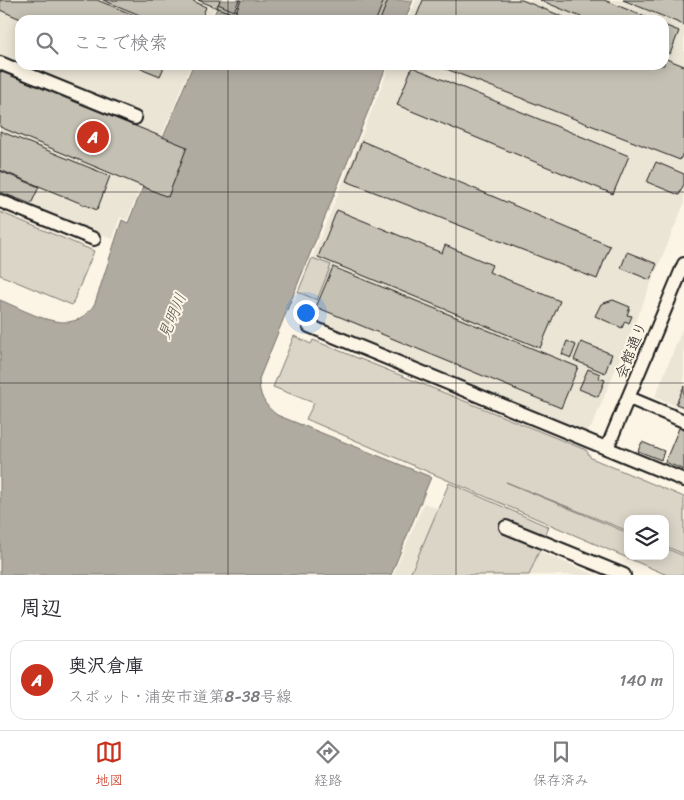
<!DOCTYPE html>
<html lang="ja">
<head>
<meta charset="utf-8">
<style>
  :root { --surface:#fff; --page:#f2f2f3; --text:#2b2b33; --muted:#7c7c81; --line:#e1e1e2; --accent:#c8321e }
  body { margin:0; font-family:Sriracha,"Klee One",sans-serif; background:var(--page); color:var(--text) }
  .controls { position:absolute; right:15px; bottom:15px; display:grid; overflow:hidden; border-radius:10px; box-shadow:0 2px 12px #0003 }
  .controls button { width:45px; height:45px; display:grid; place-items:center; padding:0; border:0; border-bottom:1px solid var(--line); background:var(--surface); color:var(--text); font:25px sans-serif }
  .you { position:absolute; left:305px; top:312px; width:18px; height:18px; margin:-12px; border:4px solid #fff; border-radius:50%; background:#1a73e8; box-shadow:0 0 0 8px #1a73e833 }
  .badge { display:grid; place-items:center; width:32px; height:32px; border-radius:50%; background:var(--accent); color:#fff; font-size:16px; font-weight:700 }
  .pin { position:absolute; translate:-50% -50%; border:2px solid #fff; box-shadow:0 1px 5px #0006 }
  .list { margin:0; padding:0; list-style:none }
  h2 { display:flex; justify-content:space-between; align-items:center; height:65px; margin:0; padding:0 20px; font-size:21px }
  h2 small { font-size:16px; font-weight:400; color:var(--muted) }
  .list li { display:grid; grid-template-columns:32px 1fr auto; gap:15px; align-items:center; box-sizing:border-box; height:80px; margin:0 10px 10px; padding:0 10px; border:1px solid var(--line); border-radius:15px }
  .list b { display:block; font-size:19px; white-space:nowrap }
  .list p { margin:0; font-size:16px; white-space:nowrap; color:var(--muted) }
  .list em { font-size:16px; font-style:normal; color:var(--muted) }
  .icon { flex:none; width:28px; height:28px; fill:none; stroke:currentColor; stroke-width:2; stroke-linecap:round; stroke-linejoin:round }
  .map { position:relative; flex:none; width:684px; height:575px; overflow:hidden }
  .search { position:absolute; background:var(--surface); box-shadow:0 2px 12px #0003; left:15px; right:15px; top:15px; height:55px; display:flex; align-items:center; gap:12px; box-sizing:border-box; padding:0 18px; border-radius:15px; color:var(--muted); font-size:19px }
  .sheet { height:155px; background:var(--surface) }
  nav { display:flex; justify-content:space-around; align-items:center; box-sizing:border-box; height:70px; border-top:1px solid var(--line); background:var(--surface); font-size:14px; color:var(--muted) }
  nav a { display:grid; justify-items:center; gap:2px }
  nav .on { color:var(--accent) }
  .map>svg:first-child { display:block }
  .built { fill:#ebe5d6 }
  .green { fill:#dbd5c8; stroke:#7c7872 }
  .water { fill:#b0aba1; stroke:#75726c }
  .building { fill:#c4c0b3; stroke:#1c1c1c }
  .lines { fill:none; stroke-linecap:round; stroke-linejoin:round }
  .minor-casing { stroke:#1c1c1c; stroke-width:16 }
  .minor { stroke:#fcf5e5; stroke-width:12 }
  .grid { fill:none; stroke:#1c1c1c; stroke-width:1; stroke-opacity:0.55 }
  .labels { text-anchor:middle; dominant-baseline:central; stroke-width:4; stroke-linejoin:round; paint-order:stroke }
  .street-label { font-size:15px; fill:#1c1c1c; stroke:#fcf5e5 }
  .water-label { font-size:16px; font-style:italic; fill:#575551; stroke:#fcf5e5 }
</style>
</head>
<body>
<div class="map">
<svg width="684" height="575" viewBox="0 0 684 575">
  <rect width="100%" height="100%" fill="#fcf5e5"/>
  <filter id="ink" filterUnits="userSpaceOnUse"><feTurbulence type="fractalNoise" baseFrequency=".02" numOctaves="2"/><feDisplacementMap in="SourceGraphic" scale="10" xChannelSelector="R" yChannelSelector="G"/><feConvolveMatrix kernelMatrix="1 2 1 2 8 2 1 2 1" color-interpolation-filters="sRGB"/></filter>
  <g filter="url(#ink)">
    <g class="built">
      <polygon points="0,0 218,0 209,20 20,20 20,65 191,65 127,220 120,217 113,239 0,192"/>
      <polygon points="416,0 684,0 684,204 592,426 591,428 585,431 291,310 390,65 664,65 664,20 408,20"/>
      <polygon points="684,325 684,409 655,397"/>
      <polygon points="424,503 596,575 393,575"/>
    </g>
    <g class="green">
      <polygon points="0,212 94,251 72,305 0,275"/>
      <polygon points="312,258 331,265 317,300 298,292"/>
      <polygon points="294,336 311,344 313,340 586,450 591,458 684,497 684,554 665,546 665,519 628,519 628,531 506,482 628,533 628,556 665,556 665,548 684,556 684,575 667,575 306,419 314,403 273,387"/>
      <polygon points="449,483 549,527 529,575 410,575"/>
    </g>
    <g class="water">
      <polygon points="220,0 413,0 405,20 212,20"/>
      <path d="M 193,65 L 387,65 L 259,379 C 259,395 264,405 277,415 L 431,477 L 391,575 L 0,575 L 0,300 C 30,312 74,341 95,303 L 122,220 L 128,223 Z"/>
    </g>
    <g class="building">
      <polygon points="0,0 97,0 146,20 23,20 0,10"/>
      <polygon points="103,0 191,0 206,7 201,20 152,20"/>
      <polygon points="198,0 220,0 217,8"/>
      <polygon points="239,0 241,0 235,14 217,8 218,4 234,11"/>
      <polygon points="384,0 388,0 380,20 376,20"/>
      <polygon points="423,0 522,0 571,20 415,20"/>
      <polygon points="540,0 604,0 653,20 588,20"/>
      <polygon points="623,0 684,0 684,25"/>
      <polygon points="664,25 679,31 670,54 664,51"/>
      <polygon points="664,58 684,66 684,150 680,160 436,65 664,65"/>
      <polygon points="133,65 165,65 160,76"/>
      <polygon points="412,67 629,156 613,194 397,105"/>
      <polygon points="0,71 187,147 168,197 0,127"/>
      <polygon points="0,131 110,176 97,210 0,170"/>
      <polygon points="362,141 610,246 597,279 346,181"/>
      <polygon points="656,162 684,174 684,184 679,195 647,182"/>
      <polygon points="0,171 39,187 31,204 0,192"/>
      <polygon points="337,210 442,253 445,245 492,265 489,272 560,301 540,348 318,257"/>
      <polygon points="627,252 657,264 650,280 621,268"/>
      <polygon points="333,267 578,367 561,408 316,307"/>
      <polygon points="613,300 630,307 627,315 632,316 629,323 625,321 622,328 595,316 601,304"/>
      <polygon points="567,341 576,345 571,358 562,354"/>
      <polygon points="581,342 612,354 605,373 574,360"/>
      <polygon points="588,369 600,374 599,378 605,380 598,397 579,389"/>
      <polygon points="684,386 684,407 676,404"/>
      <polygon points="679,428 684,430 684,470 665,462"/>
      <polygon points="642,442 664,451 661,460 638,451"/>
    </g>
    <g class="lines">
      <g class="minor-casing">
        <g id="minor">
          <polyline points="0,63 135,118"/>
          <polyline points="0,201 94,239"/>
          <polyline points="309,326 684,480"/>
          <polyline points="629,398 684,421"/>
          <polyline points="607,448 684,264"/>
          <polyline points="506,527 624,575"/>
        </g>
      </g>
      <use href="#minor" class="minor"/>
    </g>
  </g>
  <path class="grid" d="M 228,0 L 228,20M 456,0 L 456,20M 228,65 L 228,575M 456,65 L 456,575M 0,192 L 684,192M 0,383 L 684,383"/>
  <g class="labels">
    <g class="street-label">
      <text transform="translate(631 350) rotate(-68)">会館通り</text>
    </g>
    <g class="water-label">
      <text transform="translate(172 316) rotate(-67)">見明川</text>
    </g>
  </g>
</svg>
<div class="controls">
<button><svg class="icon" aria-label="layers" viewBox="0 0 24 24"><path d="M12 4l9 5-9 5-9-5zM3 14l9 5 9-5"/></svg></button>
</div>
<div class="you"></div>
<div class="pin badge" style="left:93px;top:137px">A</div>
<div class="search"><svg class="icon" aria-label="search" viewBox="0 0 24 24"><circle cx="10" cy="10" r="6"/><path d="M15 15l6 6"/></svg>ここで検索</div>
</div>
<section class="sheet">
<h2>周辺<small></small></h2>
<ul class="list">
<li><span class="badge">A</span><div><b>奥沢倉庫</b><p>スポット · 浦安市道第8-38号線</p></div><em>140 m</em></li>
</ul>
</section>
<nav>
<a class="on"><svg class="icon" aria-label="map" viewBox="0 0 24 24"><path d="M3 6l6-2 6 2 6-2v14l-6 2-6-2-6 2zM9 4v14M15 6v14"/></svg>地図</a>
<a><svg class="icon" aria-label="directions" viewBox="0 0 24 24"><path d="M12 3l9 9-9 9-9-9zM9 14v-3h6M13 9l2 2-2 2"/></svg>経路</a>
<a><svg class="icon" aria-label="saved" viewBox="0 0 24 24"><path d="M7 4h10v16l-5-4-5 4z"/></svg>保存済み</a>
</nav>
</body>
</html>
